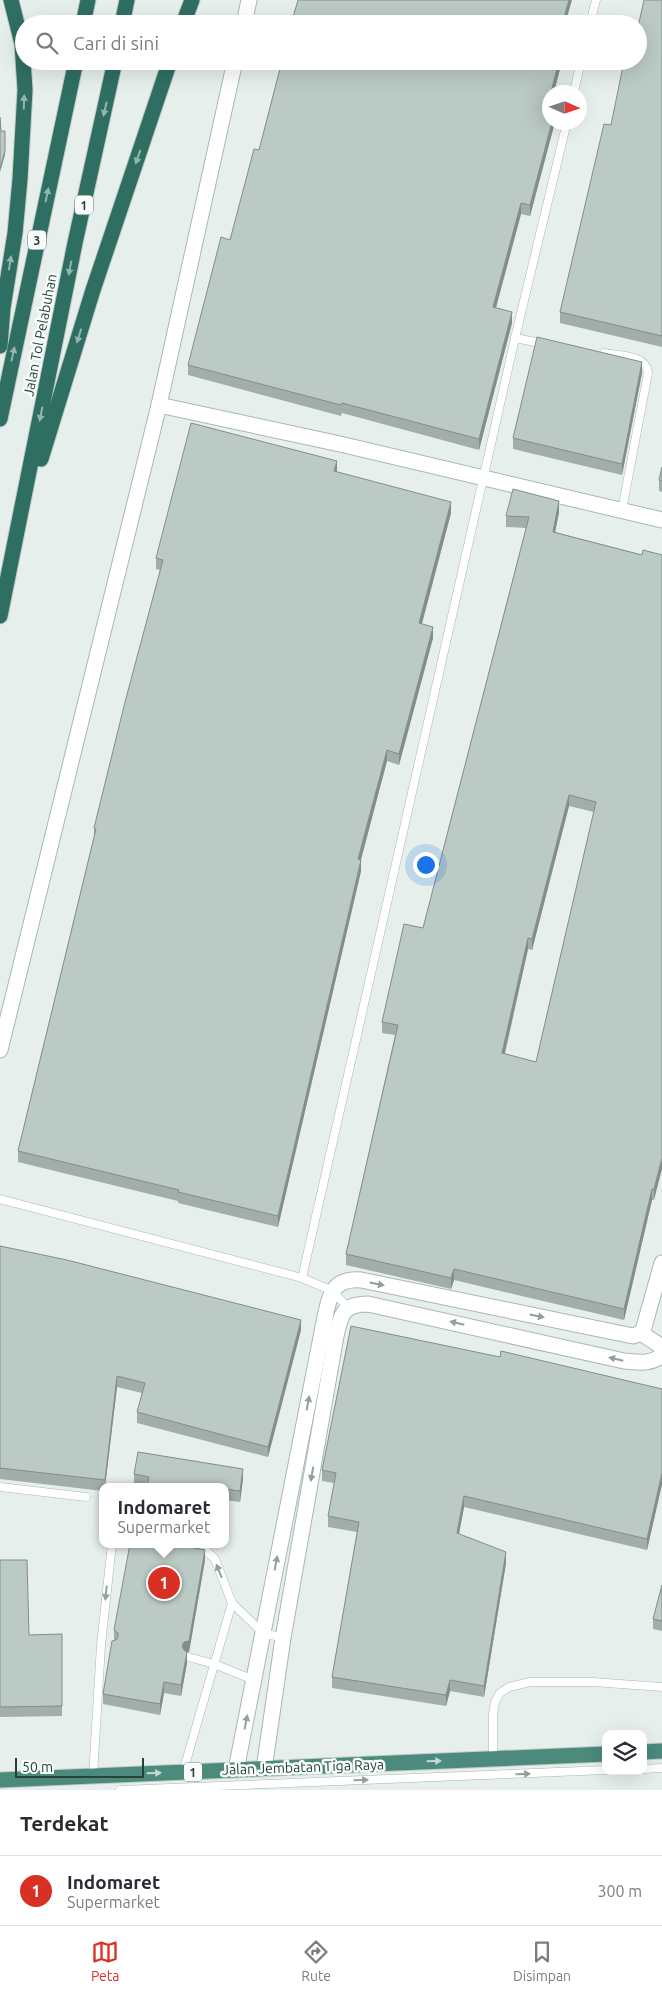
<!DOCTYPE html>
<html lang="id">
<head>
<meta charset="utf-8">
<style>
  :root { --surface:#fff; --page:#f2f2f3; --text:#2b2b33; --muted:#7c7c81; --line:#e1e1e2; --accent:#d93025 }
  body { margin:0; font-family:Ubuntu,sans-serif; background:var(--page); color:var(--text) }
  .controls { position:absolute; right:15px; bottom:15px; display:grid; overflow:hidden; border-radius:10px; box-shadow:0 5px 20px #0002 }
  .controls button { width:45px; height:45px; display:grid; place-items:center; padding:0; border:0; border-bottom:1px solid var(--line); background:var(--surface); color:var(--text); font:25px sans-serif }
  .compass { position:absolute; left:542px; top:85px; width:45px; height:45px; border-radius:50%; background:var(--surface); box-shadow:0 5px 20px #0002; rotate:93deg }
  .scale { position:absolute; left:15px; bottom:12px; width:129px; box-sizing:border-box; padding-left:5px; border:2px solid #24423a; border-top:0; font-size:14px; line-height:18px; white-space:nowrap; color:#24423a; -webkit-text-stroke:4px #f7fbf9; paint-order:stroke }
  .you { position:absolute; left:425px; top:864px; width:18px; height:18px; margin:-12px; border:4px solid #fff; border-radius:50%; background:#1a73e8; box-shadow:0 0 0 8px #1a73e833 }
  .badge { display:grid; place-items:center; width:32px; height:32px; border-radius:50%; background:var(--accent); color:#fff; font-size:16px; font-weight:700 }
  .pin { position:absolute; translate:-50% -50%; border:2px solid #fff; box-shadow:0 1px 5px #0006 }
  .popup { position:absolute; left:99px; top:1483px; width:130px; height:65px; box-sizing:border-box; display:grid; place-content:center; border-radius:10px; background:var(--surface); filter:drop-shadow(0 1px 4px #0005); font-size:16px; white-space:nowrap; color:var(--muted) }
  .popup b { font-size:19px; color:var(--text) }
  .popup::after { content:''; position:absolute; left:50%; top:100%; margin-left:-10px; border:10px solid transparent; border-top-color:var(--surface) }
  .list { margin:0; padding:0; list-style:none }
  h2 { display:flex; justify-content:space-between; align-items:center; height:65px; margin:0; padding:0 20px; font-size:21px }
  h2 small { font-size:16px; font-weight:400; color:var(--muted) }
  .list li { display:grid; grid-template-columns:32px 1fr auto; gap:15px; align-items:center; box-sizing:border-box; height:70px; padding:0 20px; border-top:1px solid var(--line) }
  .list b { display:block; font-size:19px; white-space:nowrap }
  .list p { margin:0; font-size:16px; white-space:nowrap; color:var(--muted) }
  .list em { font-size:16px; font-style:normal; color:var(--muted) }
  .icon { flex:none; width:28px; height:28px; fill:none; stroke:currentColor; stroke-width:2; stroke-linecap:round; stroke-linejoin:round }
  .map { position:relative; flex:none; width:662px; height:1790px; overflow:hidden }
  .search { position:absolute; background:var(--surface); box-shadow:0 5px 20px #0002; left:15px; right:15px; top:15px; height:55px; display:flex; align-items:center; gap:12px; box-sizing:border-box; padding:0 18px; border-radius:28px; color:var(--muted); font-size:19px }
  .sheet { height:135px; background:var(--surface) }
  nav { display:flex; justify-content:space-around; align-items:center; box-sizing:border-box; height:70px; border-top:1px solid var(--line); background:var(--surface); font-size:14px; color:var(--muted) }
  nav a { display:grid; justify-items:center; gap:2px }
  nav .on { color:var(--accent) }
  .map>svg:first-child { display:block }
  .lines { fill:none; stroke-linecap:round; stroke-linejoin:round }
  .service-casing { stroke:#a8b8b2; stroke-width:9 }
  .minor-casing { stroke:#a8b8b2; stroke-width:17 }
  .trunk-casing { stroke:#c2cac8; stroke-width:17 }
  .motorway-casing { stroke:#c2cac8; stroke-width:17 }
  .service { stroke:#fff; stroke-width:8 }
  .minor { stroke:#fff; stroke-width:15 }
  .trunk { stroke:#4c8a7c; stroke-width:15 }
  .motorway { stroke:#2f6f62; stroke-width:15 }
  .wall { fill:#a1aea9; fill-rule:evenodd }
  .shaded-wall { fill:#838d89 }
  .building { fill:#bbcac4; stroke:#838d89; fill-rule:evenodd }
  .oneway { fill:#93b5ae }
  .oneway2 { fill:#92a09c }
  .oneway3 { fill:#c4d9d4 }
  .labels { text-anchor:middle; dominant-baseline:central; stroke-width:5; stroke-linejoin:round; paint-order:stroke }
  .shield { fill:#f7fbf9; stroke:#637a73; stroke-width:1 }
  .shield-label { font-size:12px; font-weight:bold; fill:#24423a }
  .street-label { font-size:14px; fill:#24423a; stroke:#f7fbf9 }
</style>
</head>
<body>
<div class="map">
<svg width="662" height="1790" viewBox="0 0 662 1790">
  <rect width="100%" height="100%" fill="#e6efeb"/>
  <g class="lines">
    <g class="service-casing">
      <g id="service">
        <polyline points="590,24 596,0"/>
        <polyline points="574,92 581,61"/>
        <polyline points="515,338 546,344"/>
        <path d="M 604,353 C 620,356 646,354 648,373 L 622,510"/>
        <polyline points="0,1199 302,1278 333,1291 347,1307"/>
        <polyline points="302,1278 515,338 567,122"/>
        <polyline points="0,1487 86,1497"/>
        <polyline points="199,1544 215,1559 232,1603 263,1633 283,1638"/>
        <polyline points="188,1657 214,1664 254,1680"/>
        <polyline points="493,1759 493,1714 495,1702 500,1693 509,1687 530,1682 593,1682 662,1687"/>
        <polyline points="643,1769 662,1768"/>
        <polyline points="183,1772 232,1603"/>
        <polyline points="93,1776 101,1645 112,1544"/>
        <polyline points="120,1790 606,1770"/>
      </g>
    </g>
    <g class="minor-casing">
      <g id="minor">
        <polyline points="244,24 249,0"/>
        <polyline points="159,405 340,444 662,520"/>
        <polyline points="0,1050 159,405 235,61"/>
        <polyline points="641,1333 662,1347"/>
        <path d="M 264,1769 L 283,1638 L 336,1336 C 341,1314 343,1304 368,1304 L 624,1361 C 638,1362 651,1365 662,1355"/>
        <path d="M 236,1770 L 325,1317 C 330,1294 333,1278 361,1280 L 633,1336 L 641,1333 L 644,1327 L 662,1263"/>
      </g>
    </g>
    <g class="trunk-casing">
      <g id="trunk">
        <polyline points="643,1752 662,1751"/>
        <polyline points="0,1780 606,1754"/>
      </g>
    </g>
    <g class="motorway-casing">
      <g id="motorway">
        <polyline points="83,24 88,0"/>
        <polyline points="122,24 127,0"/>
        <polyline points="183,24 192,0"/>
        <polyline points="0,346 3,308 15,233 20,179 25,90 22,44 11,0"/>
        <polyline points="0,419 76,61"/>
        <polyline points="41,459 93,290 170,61"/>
        <polyline points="0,616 75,243 115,61"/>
      </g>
    </g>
    <use href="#service" class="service"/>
    <use href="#minor" class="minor"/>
    <use href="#trunk" class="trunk"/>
    <use href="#motorway" class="motorway"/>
  </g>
  <g class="wall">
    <polygon points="662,0 662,347 560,323 560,312 611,125 638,61"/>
    <polygon points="282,61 562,61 554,92 550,92 550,122 555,122 530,216 521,214 496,308 512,323 479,450 342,413 341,416 188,375 188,365 259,150"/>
    <polygon points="642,373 622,475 513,449 513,438"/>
    <polygon points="662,467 662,492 659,491 659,480"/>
    <polygon points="337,472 451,513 422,624 433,638 399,765 387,761 361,860 361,871 278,1227 178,1203 178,1201 18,1162 18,1151 94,837 94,828 160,570 156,569 156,558"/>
    <path d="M 559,512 L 555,532 L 642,555 L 662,555 L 654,1200 L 652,1200 L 624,1320 L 454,1280 L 451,1289 L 346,1265 L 346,1254 L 395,1035 L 382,1033 L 382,1022 L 423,928 L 526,528 L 506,527 L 506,516 ZM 569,806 L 594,812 L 536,1062 L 505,1054 L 528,949 L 532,950 Z"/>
    <polygon points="0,1246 301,1330 268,1457 137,1423 137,1412 142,1393 117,1387 105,1487 103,1487 103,1491 0,1479"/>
    <polygon points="500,1357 662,1389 662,1484 647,1550 464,1507 459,1534 506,1563 484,1697 450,1691 446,1706 332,1688 332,1677 357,1532 328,1527 328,1516 334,1483 322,1481 322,1470"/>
    <polygon points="134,1474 243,1479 240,1502 225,1500 225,1487 146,1487 134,1485"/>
    <polygon points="192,1547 205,1560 189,1652 187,1652 187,1663 181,1696 164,1693 160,1715 103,1704 103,1694 114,1641 114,1630"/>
    <polygon points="0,1560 29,1635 62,1634 62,1716 0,1717"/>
    <polygon points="662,1585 662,1631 653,1629 653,1619"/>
  </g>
  <g class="shaded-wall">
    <polygon points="569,0 572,0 565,24 562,24"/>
    <polygon points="559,61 562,61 554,92 551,92"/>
    <polygon points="550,97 550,108 546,120 546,109"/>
    <polygon points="552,122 555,122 530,216 530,205"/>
    <polygon points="5,151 5,155 0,172 0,169"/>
    <polygon points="521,203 521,214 493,318 493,307"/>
    <polygon points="512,312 512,323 479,450 479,439"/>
    <polygon points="642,362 642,373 622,475 622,464"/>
    <polygon points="337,461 337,472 334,471"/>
    <polygon points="559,501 559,512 553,543 553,532"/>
    <polygon points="451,502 451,513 419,634 419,623"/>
    <polygon points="433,627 433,638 399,765 399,754"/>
    <polygon points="387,750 387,761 358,870 358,859"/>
    <polygon points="569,795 569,806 532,950 532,939"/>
    <polygon points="361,860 361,871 278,1227 278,1216"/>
    <polygon points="528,938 528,949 502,1064 502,1053"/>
    <polygon points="662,1158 662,1169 654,1200 654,1189"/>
    <polygon points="652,1189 652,1200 624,1320 624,1309"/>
    <polygon points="454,1269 454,1280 451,1289 451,1278"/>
    <polygon points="301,1320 301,1330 268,1457 268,1447"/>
    <polygon points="117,1376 117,1387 105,1487 105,1480"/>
    <polygon points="243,1469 243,1479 240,1502 240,1491"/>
    <polygon points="662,1473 662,1484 647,1550 647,1539"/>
    <polygon points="464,1496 464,1507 457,1544 457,1533"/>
    <polygon points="205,1550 205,1560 189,1652 184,1653 182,1646"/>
    <polygon points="506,1552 506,1563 484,1697 484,1686"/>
    <polygon points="187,1652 187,1663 181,1696 181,1685"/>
    <polygon points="450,1680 450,1691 446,1706 446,1695"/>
    <polygon points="164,1682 164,1693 160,1715 160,1704"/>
  </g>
  <g class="building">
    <polygon points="298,0 569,0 562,24 291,24"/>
    <polygon points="644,0 662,0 662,336 560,312 604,124 611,125 624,61 638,61 638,27"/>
    <polygon points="282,61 559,61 551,92 550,92 550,97 546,109 550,110 550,122 552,122 530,205 521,203 493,307 512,312 479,439 342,403 341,405 188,365 221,237 230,240 254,149 259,150"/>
    <polygon points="0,117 1,131 5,131 5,151 0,169"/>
    <polygon points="537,337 642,362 622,464 513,438"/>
    <polygon points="191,423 337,461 334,471 451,502 419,623 433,627 399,754 387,750 358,859 361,860 278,1216 178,1192 179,1190 18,1151 96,829 94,828 125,702 163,560 156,558"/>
    <polygon points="662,467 662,481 659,480"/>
    <path d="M 513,489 L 559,501 L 553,532 L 642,555 L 643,550 L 662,555 L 662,1158 L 654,1189 L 652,1189 L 624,1309 L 454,1269 L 451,1278 L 346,1254 L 398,1025 L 382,1022 L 404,924 L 423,928 L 529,517 L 506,516 ZM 569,795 L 596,802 L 536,1062 L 502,1053 L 528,938 L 532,939 Z"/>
    <polygon points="0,1246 67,1260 301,1320 268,1447 137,1412 145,1383 117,1376 105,1480 0,1468"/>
    <polygon points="351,1326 500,1357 501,1351 662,1389 662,1473 647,1539 464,1496 457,1533 506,1552 484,1686 450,1680 446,1695 332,1677 359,1522 328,1516 336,1473 322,1470"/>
    <polygon points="138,1452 243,1469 240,1491 225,1489 225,1487 211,1487 201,1485 201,1487 147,1487 149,1477 134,1474"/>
    <polygon points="130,1544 190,1544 190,1547 205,1550 189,1641 184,1642 182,1646 184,1650 187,1652 181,1685 164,1682 160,1704 103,1694 112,1641 116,1640 118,1637 118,1633 114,1630"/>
    <polygon points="0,1560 27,1560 29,1635 62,1634 62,1706 0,1707"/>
    <polygon points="662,1585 662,1621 653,1619"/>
  </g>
  <defs><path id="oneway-solid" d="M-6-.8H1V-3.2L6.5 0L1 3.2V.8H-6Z" transform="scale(1.25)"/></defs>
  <g class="oneway">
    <use href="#oneway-solid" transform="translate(24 102) rotate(-88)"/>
    <use href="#oneway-solid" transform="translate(105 109) rotate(103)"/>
    <use href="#oneway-solid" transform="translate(138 157) rotate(109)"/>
    <use href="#oneway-solid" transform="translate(47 195) rotate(-78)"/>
    <use href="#oneway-solid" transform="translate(10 263) rotate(-81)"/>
    <use href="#oneway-solid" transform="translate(70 268) rotate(101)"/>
    <use href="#oneway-solid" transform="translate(79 336) rotate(107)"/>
    <use href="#oneway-solid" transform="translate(13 354) rotate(-78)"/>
    <use href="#oneway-solid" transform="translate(41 414) rotate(101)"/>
  </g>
  <g class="oneway2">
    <use href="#oneway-solid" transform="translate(377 1284) rotate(11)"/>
    <use href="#oneway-solid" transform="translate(537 1316) rotate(11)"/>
    <use href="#oneway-solid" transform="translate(457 1323) rotate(-167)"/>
    <use href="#oneway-solid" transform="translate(616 1359) rotate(-167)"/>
    <use href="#oneway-solid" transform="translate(308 1403) rotate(-79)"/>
    <use href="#oneway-solid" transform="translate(312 1474) rotate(100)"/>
    <use href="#oneway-solid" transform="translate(276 1563) rotate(-79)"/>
    <use href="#oneway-solid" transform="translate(219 1571) rotate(-112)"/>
    <use href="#oneway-solid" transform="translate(106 1593) rotate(96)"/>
    <use href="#oneway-solid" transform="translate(246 1722) rotate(-79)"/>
    <use href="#oneway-solid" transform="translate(523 1774) rotate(-2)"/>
    <use href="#oneway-solid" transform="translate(361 1780) rotate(-2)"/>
  </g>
  <g class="oneway3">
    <use href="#oneway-solid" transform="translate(434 1761) rotate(-2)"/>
    <use href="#oneway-solid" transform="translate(154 1773) rotate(-2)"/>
  </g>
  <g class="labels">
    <g class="shield">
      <rect x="75" y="195.5" width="18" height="19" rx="4"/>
      <rect x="28" y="230.5" width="18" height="19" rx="4"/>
      <rect x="184" y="1762.5" width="18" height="19" rx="4"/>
    </g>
    <g class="shield-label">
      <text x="84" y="205">1</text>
      <text x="37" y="240">3</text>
      <text x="193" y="1772">1</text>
    </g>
    <g class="street-label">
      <text transform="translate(40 335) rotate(-79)">Jalan Tol Pelabuhan</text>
      <text transform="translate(303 1767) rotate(-2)">Jalan Jembatan Tiga Raya</text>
    </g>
  </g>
</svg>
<div class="controls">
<button><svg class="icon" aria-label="layers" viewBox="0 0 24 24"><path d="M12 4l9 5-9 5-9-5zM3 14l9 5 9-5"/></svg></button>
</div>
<svg class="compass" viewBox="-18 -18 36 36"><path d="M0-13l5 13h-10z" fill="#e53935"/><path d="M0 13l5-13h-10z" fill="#7c7c81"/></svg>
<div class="scale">50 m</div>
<div class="you"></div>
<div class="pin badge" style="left:164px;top:1583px">1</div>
<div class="popup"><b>Indomaret</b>Supermarket</div>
<div class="search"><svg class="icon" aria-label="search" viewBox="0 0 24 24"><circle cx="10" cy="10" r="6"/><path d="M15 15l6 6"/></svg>Cari di sini</div>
</div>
<section class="sheet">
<h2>Terdekat<small></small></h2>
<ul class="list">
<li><span class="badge">1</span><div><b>Indomaret</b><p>Supermarket</p></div><em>300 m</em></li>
</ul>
</section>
<nav>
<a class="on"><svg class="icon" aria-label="map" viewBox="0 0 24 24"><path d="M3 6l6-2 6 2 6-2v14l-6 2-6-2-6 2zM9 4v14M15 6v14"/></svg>Peta</a>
<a><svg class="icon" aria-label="directions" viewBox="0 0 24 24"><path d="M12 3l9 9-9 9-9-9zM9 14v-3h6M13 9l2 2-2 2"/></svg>Rute</a>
<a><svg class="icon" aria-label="saved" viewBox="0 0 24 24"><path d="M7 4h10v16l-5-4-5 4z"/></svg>Disimpan</a>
</nav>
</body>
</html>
